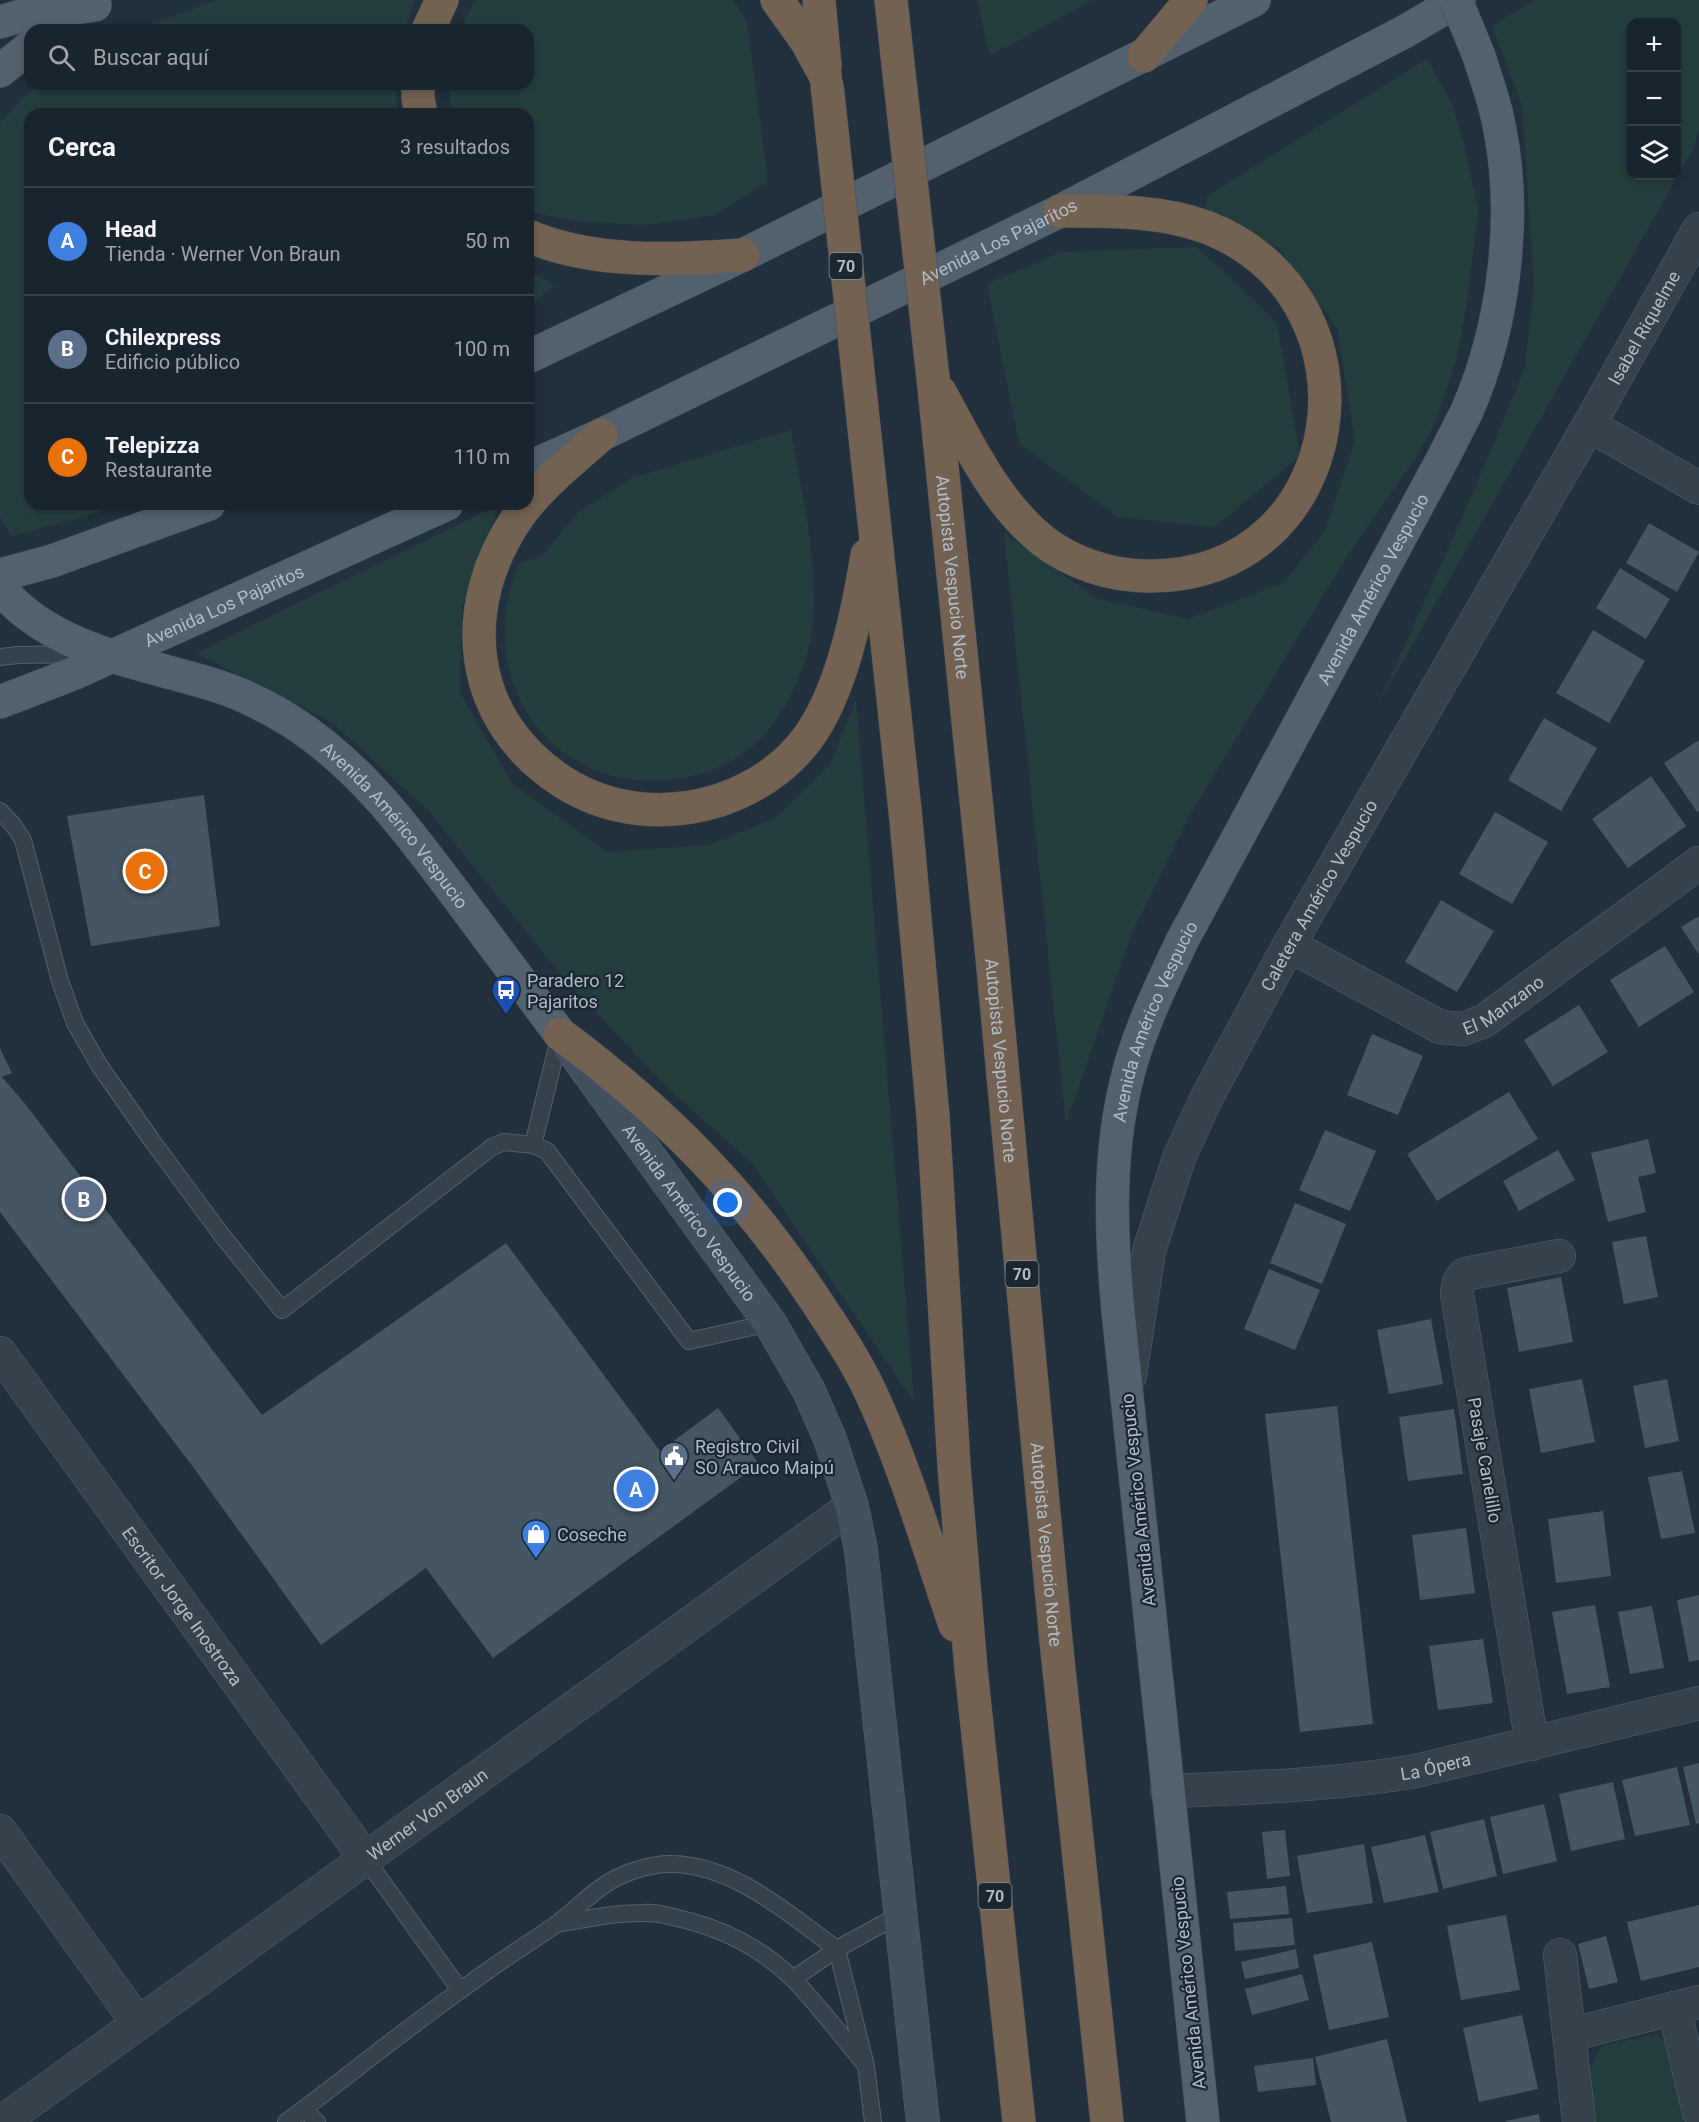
<!DOCTYPE html>
<html lang="es">
<head>
<meta charset="utf-8">
<style>
  :root { --surface:#19242d; --page:#263039; --text:#f1f3f6; --muted:#9fa4aa; --line:#374149; --accent:#7ec1ff }
  body { margin:0; font-family:Roboto,sans-serif; background:var(--page); color:var(--text) }
  .controls { position:absolute; right:18px; top:18px; display:grid; overflow:hidden; border-radius:12px; box-shadow:0 3px 9px #0003 }
  .controls button { width:54px; height:54px; display:grid; place-items:center; padding:0; border:0; border-bottom:2px solid var(--line); background:var(--surface); color:var(--text); font:30px sans-serif }
  .you { position:absolute; left:728px; top:1203px; width:21px; height:21px; margin:-15px; border:4px solid #fff; border-radius:50%; background:#1a73e8; box-shadow:0 0 0 9px #1a73e833 }
  .badge { display:grid; place-items:center; width:39px; height:39px; border-radius:50%; background:var(--accent); color:#fff; font-size:20px; font-weight:700 }
  .pin { position:absolute; translate:-50% -50%; border:3px solid #fff; box-shadow:0 2px 6px #0006 }
  .list { margin:0; padding:0; list-style:none }
  h2 { display:flex; justify-content:space-between; align-items:center; height:78px; margin:0; padding:0 24px; font-size:26px }
  h2 small { font-size:20px; font-weight:400; color:var(--muted) }
  .list li { display:grid; grid-template-columns:39px 1fr auto; gap:18px; align-items:center; box-sizing:border-box; height:108px; padding:0 24px; border-top:2px solid var(--line) }
  .list b { display:block; font-size:22px; white-space:nowrap }
  .list p { margin:0; font-size:20px; white-space:nowrap; color:var(--muted) }
  .list em { font-size:20px; font-style:normal; color:var(--muted) }
  .icon { flex:none; width:33px; height:33px; fill:none; stroke:currentColor; stroke-width:2; stroke-linecap:round; stroke-linejoin:round }
  .map { position:relative; flex:none; width:1699px; height:2122px; overflow:hidden }
  .search { position:absolute; background:var(--surface); box-shadow:0 3px 9px #0003; left:24px; top:24px; width:510px; height:66px; display:flex; align-items:center; gap:15px; box-sizing:border-box; padding:0 21px; border-radius:18px; color:var(--muted); font-size:22px }
  .panel { position:absolute; background:var(--surface); box-shadow:0 3px 9px #0003; left:24px; top:108px; width:510px; height:402px; border-radius:18px }
  .map>svg:first-child { display:block }
  .green { fill:#233d3d; fill-rule:evenodd }
  .building { fill:#445663 }
  .lines { fill:none; stroke-linecap:round; stroke-linejoin:round }
  .service-casing { stroke:#53606a; stroke-width:18 }
  .minor-casing { stroke:#53606a; stroke-width:34 }
  .tertiary-casing { stroke:#53606a; stroke-width:34 }
  .secondary-casing { stroke:#53606a; stroke-width:34 }
  .primary-casing { stroke:#3e4b55; stroke-width:34 }
  .motorway-casing { stroke:#404d57; stroke-width:34 }
  .service { stroke:#35424c; stroke-width:16 }
  .minor { stroke:#35424c; stroke-width:33 }
  .tertiary { stroke:#35424c; stroke-width:33 }
  .secondary { stroke:#425160; stroke-width:33 }
  .primary { stroke:#52616d; stroke-width:33 }
  .motorway { stroke:#736151; stroke-width:33 }
  .primary-bridge-casing { stroke:#3e4b55; stroke-width:34; stroke-linecap:butt }
  .motorway-bridge-casing { stroke:#404d57; stroke-width:34; stroke-linecap:butt }
  .primary-bridge { stroke:#52616d; stroke-width:33 }
  .motorway-bridge { stroke:#736151; stroke-width:33 }
  .labels { text-anchor:middle; dominant-baseline:central; stroke-width:4.5; stroke-linejoin:round; paint-order:stroke }
  .shield { fill:#1a2731; stroke:#83909b; stroke-width:1.5 }
  .shield-label { font-size:16px; font-weight:bold; fill:#b0bdc8 }
  .street-label { font-size:18px; fill:#b0bdc8; stroke:#1a2731 }
  .poi-label { font-size:18px; fill:#b0bdc8; stroke:#1a2731; text-anchor:start }
</style>
</head>
<body>
<div class="map">
<svg width="1699" height="2122" viewBox="0 0 1699 2122">
  <rect width="100%" height="100%" fill="#21303c"/>
  <g class="green">
    <polygon points="217,0 414,0 405,30 137,30"/>
    <polygon points="476,0 733,0 747,22 768,182 714,215 646,225 574,221 528,211 528,114 451,114 449,84 528,84 528,30 462,30 467,15"/>
    <polygon points="977,0 1093,0 990,56"/>
    <path d="M 1535,0 L 1699,0 L 1699,130 L 1693,149 L 1377,707 L 1465,511 L 1525,368 L 1534,285 L 1522,106 L 1492,26 ZM 1632,22 L 1676,22 L 1676,176 L 1632,176 Z"/>
    <polygon points="1427,59 1452,104 1465,147 1478,210 1468,295 1458,354 1436,421 1415,459 1351,550 1192,811 1133,930 1066,1124 1004,533 1098,599 1188,619 1283,583 1324,533 1355,441 1337,328 1278,248 1205,210 1207,196"/>
    <polygon points="40,84 397,84 396,100 400,114 30,114 30,504 119,504 101,512 11,536 0,516 0,123 22,98"/>
    <polygon points="1197,247 1277,323 1300,455 1215,527 1118,517 1019,443 987,284 1062,252"/>
    <polygon points="528,271 555,285 528,308"/>
    <path d="M 791,430 C 802,495 821,572 811,637 C 807,659 798,682 788,701 C 763,745 731,769 682,778 C 576,797 493,715 506,610 C 508,593 513,578 520,562 L 541,557 L 579,512 L 632,478 Z"/>
    <polygon points="500,504 462,606 460,693 513,785 607,852 709,845 775,818 830,765 856,699 914,1402 752,1163 669,1089 562,976 429,811 333,723 196,653"/>
    <polygon points="1656,2034 1669,2043 1685,2122 1594,2122 1587,2073 1602,2046"/>
  </g>
  <g class="building">
    <polygon points="1649,523 1699,552 1677,592 1626,563"/>
    <polygon points="1620,568 1670,599 1646,639 1596,608"/>
    <polygon points="1593,630 1645,661 1609,723 1556,693"/>
    <polygon points="1544,718 1597,748 1561,811 1508,780"/>
    <polygon points="1699,740 1699,811 1697,812 1664,763"/>
    <polygon points="1651,776 1686,826 1628,868 1592,819"/>
    <polygon points="204,795 220,926 91,946 67,816"/>
    <polygon points="1495,812 1548,842 1512,904 1459,874"/>
    <polygon points="1441,900 1494,931 1457,992 1405,962"/>
    <polygon points="1699,916 1699,955 1681,927"/>
    <polygon points="1665,946 1694,992 1639,1027 1610,980"/>
    <polygon points="1579,1005 1608,1052 1553,1086 1524,1040"/>
    <polygon points="1372,1034 1423,1056 1398,1115 1347,1095"/>
    <polygon points="0,1048 12,1073 2,1077 26,1105 262,1415 506,1243 660,1451 718,1408 759,1464 493,1658 426,1568 321,1645 193,1467 0,1212"/>
    <polygon points="1509,1092 1538,1139 1437,1201 1407,1154"/>
    <polygon points="1325,1130 1376,1151 1350,1211 1299,1190"/>
    <polygon points="1648,1139 1656,1173 1638,1177 1646,1212 1608,1222 1591,1153"/>
    <polygon points="1558,1150 1575,1180 1519,1211 1503,1181"/>
    <polygon points="1295,1203 1346,1224 1322,1284 1270,1263"/>
    <polygon points="1646,1236 1658,1297 1624,1304 1612,1242"/>
    <polygon points="1269,1269 1320,1290 1295,1350 1244,1329"/>
    <polygon points="1561,1277 1573,1342 1519,1352 1507,1288"/>
    <polygon points="1431,1319 1443,1384 1389,1394 1377,1330"/>
    <polygon points="1582,1379 1595,1442 1541,1453 1529,1389"/>
    <polygon points="1667,1379 1679,1441 1645,1448 1633,1386"/>
    <polygon points="1337,1406 1373,1724 1300,1732 1265,1414"/>
    <polygon points="1454,1409 1463,1474 1408,1481 1399,1417"/>
    <polygon points="1682,1471 1695,1533 1661,1539 1648,1477"/>
    <polygon points="1603,1511 1611,1576 1556,1583 1548,1519"/>
    <polygon points="1466,1528 1475,1593 1420,1600 1412,1535"/>
    <polygon points="1699,1595 1699,1660 1689,1662 1677,1600"/>
    <polygon points="1595,1605 1610,1687 1567,1694 1552,1612"/>
    <polygon points="1652,1606 1664,1668 1630,1674 1618,1612"/>
    <polygon points="1483,1639 1493,1703 1438,1710 1429,1646"/>
    <polygon points="1699,1763 1699,1823 1696,1824 1683,1767"/>
    <polygon points="1677,1767 1690,1825 1635,1836 1622,1780"/>
    <polygon points="1613,1782 1625,1839 1571,1851 1559,1794"/>
    <polygon points="1544,1804 1557,1861 1503,1874 1490,1817"/>
    <polygon points="1484,1819 1497,1876 1443,1889 1430,1832"/>
    <polygon points="1285,1830 1290,1876 1267,1879 1262,1832"/>
    <polygon points="1425,1835 1439,1892 1384,1903 1371,1847"/>
    <polygon points="1364,1844 1373,1903 1307,1913 1297,1856"/>
    <polygon points="1286,1886 1289,1914 1230,1919 1227,1892"/>
    <polygon points="1699,1905 1699,1967 1641,1981 1627,1922"/>
    <polygon points="1506,1915 1520,1990 1461,2000 1447,1926"/>
    <polygon points="1292,1918 1295,1945 1235,1951 1233,1923"/>
    <polygon points="1606,1936 1618,1982 1589,1989 1578,1944"/>
    <polygon points="1372,1942 1389,2017 1329,2030 1313,1955"/>
    <polygon points="1296,1949 1299,1968 1245,1979 1241,1962"/>
    <polygon points="1302,1974 1309,2000 1252,2015 1245,1989"/>
    <polygon points="1522,2015 1538,2089 1479,2102 1463,2028"/>
    <polygon points="1387,2039 1407,2122 1331,2122 1315,2057"/>
    <polygon points="1313,2058 1316,2085 1258,2092 1254,2066"/>
    <polygon points="1539,2114 1540,2122 1506,2122 1506,2121"/>
  </g>
  <g class="lines">
    <g class="service-casing">
      <g id="service">
        <polyline points="0,657 18,655 83,654"/>
        <polyline points="0,811 14,826 23,840 60,981 75,1023 99,1065 153,1142 221,1234 282,1310 492,1147 504,1142 533,1145"/>
        <polyline points="560,1035 533,1145 547,1151 689,1341 770,1323"/>
        <polyline points="365,1858 460,1990"/>
        <path d="M 557,1924 C 585,1919 614,1913 643,1913 C 658,1912 675,1917 689,1921 C 727,1931 763,1950 792,1978 C 817,2003 841,2036 864,2063"/>
        <polyline points="793,1979 837,1949 899,1915"/>
        <polyline points="304,2109 317,2122"/>
        <path d="M 286,2122 C 345,2079 401,2032 461,1990 C 490,1968 521,1948 551,1928 C 574,1912 591,1891 616,1878 C 632,1870 655,1863 673,1864 C 736,1866 788,1914 837,1949 L 866,2066 L 873,2122"/>
      </g>
    </g>
    <g class="minor-casing">
      <g id="minor">
        <path id="s1" d="M 1289,945 L 1440,1027 L 1463,1029 L 1484,1021 L 1699,863"/>
        <path id="s2" d="M 0,1353 L 365,1858"/>
        <path d="M 1532,1744 L 1457,1294 C 1457,1285 1459,1280 1465,1274 L 1559,1256"/>
        <path id="s3" d="M 1167,1791 C 1251,1788 1334,1785 1416,1771 L 1699,1703"/>
        <polyline points="0,1831 138,2023"/>
        <polyline points="1560,1955 1579,2122"/>
        <polyline points="1674,2008 1699,2112"/>
        <polyline points="1569,2035 1699,2002"/>
        <path id="s4" d="M 2,2122 L 852,1506"/>
      </g>
    </g>
    <g class="tertiary-casing">
      <g id="tertiary">
        <polyline points="1589,425 1699,488"/>
        <path id="s5" d="M 1130,1376 L 1149,1251 L 1179,1158 L 1207,1097 L 1289,945 L 1589,425 L 1699,229"/>
      </g>
    </g>
    <g class="secondary-casing">
      <g id="secondary">
        <path id="s6" d="M 570,1047 L 770,1323 L 809,1391 L 830,1439 L 852,1506 L 861,1550 L 923,2122"/>
      </g>
    </g>
    <g class="primary-casing">
      <g id="primary">
        <polyline points="0,22 21,16 95,5"/>
        <polyline points="0,71 30,47"/>
        <polyline points="528,357 743,255 1254,0"/>
        <path id="s7" d="M 528,468 L 601,435 L 1060,211 L 1402,33 L 1459,0"/>
        <polyline points="0,575 52,561 209,504"/>
        <path id="s8" d="M 0,588 C 51,650 139,662 211,684 C 238,692 266,706 289,720 C 359,764 406,828 454,892 C 490,940 525,987 560,1034"/>
        <path id="s9" d="M 0,702 L 75,673 L 447,504"/>
        <path id="s10" d="M 1203,2122 L 1118,1311 C 1111,1236 1108,1160 1125,1087 C 1136,1036 1160,988 1182,941 L 1442,460 C 1450,444 1459,427 1467,411 C 1504,326 1518,216 1499,125 C 1495,102 1486,79 1479,56"/>
      </g>
    </g>
    <g class="motorway-casing">
      <g id="motorway">
        <polyline points="777,0 807,42 825,75"/>
        <polyline points="819,0 825,66"/>
        <polyline points="891,0 897,55"/>
        <polyline points="428,30 442,0"/>
        <polyline points="1144,56 1191,0"/>
        <polyline points="418,84 418,97 421,114"/>
        <path d="M 528,236 C 594,264 673,260 743,255"/>
        <path id="s11" d="M 933,378 L 991,947 L 1056,1641 L 1107,2122"/>
        <path d="M 940,392 C 968,443 995,502 1042,540 C 1071,563 1111,576 1148,576 C 1351,578 1391,298 1206,227 C 1160,210 1108,211 1060,211"/>
        <path d="M 601,435 C 573,460 542,484 520,514 C 455,606 466,720 563,782 C 610,812 667,817 720,800 C 755,788 785,768 807,739 C 842,692 858,611 867,555"/>
        <polyline points="866,446 906,820 933,1116 954,1466 971,1669 1019,2122"/>
        <path d="M 560,1034 C 665,1112 744,1192 816,1301 C 835,1330 855,1359 870,1391 C 905,1466 928,1547 955,1625"/>
      </g>
    </g>
    <use href="#service" class="service"/>
    <use href="#minor" class="minor"/>
    <use href="#tertiary" class="tertiary"/>
    <use href="#secondary" class="secondary"/>
    <use href="#primary" class="primary"/>
    <use href="#motorway" class="motorway"/>
    <g class="primary-bridge-casing">
      <polyline id="primary-bridge" points="1456,0 1479,56"/>
    </g>
    <g class="motorway-bridge-casing">
      <g id="motorway-bridge">
        <polyline points="897,55 933,378"/>
        <polyline points="827,85 866,446"/>
      </g>
    </g>
    <use href="#primary-bridge" class="primary-bridge"/>
    <use href="#motorway-bridge" class="motorway-bridge"/>
  </g>
  <defs>
    <g id="bus-pin" transform="scale(1.5)"><path d="M0 17L-7.5 6A9.5 9.5 0 1 1 7.5 6Z" fill="#1a4fb4" stroke="#1a2731"/><path d="M-5-6H5V4H4V6H2V4H-2V6H-4V4H-5ZM-3.5-4V0h7V-4ZM-3.5 1.2v1.5H-2V1.2ZM2 1.2v1.5H3.5V1.2Z" fill="#fff"/></g>
    <g id="civic-pin" transform="scale(1.5)"><path d="M0 17L-7.5 6A9.5 9.5 0 1 1 7.5 6Z" fill="#5c6f8a" stroke="#1a2731"/><path d="M-.6-6.5H3V-4.5H.6V-3L4-1V1h2V6H-6V1h2V-1L-.6-3ZM-1.2 2.5V6h2.4V2.5Z" fill="#fff"/></g>
    <g id="shop-pin" transform="scale(1.5)"><path d="M0 17L-7.5 6A9.5 9.5 0 1 1 7.5 6Z" fill="#3f7fe0" stroke="#1a2731"/><path d="M-5-2.5h2.3a2.7 3.5 0 0 1 5.4 0H5L5.5 6h-11ZM-1.5-2.5h3a1.5 2.3 0 0 0-3 0Z" fill="#fff"/></g>
  </defs>
  <g fill-rule="evenodd">
    <use href="#bus-pin" x="506" y="990"/>
    <use href="#civic-pin" x="674" y="1456"/>
    <use href="#shop-pin" x="536" y="1534"/>
  </g>
  <g class="labels">
    <g class="shield">
      <rect x="829.5" y="253" width="33" height="26" rx="4.5"/>
      <rect x="1005.5" y="1261" width="33" height="26" rx="4.5"/>
      <rect x="978.5" y="1883" width="33" height="26" rx="4.5"/>
    </g>
    <g class="shield-label">
      <text x="846" y="266">70</text>
      <text x="1022" y="1274">70</text>
      <text x="995" y="1896">70</text>
    </g>
    <g class="street-label">
      <text stroke="none"><textPath href="#s7" startOffset="522">Avenida Los Pajaritos</textPath></text>
      <text stroke="none"><textPath href="#s5" startOffset="1176">Isabel Riquelme</textPath></text>
      <text stroke="none"><textPath href="#s11" startOffset="200">Autopista Vespucio Norte</textPath></text>
      <text stroke="none"><textPath href="#s10" startOffset="1598">Avenida Américo Vespucio</textPath></text>
      <text stroke="none"><textPath href="#s9" startOffset="244">Avenida Los Pajaritos</textPath></text>
      <text stroke="none"><textPath href="#s8" startOffset="472">Avenida Américo Vespucio</textPath></text>
      <text stroke="none"><textPath href="#s5" startOffset="522">Caletera Américo Vespucio</textPath></text>
      <text stroke="none"><textPath href="#s1" startOffset="242">El Manzano</textPath></text>
      <text stroke="none"><textPath href="#s10" startOffset="1112">Avenida Américo Vespucio</textPath></text>
      <text stroke="none"><textPath href="#s11" startOffset="686">Autopista Vespucio Norte</textPath></text>
      <text stroke="none"><textPath href="#s6" startOffset="204">Avenida Américo Vespucio</textPath></text>
      <text transform="translate(1485 1460) rotate(80)">Pasaje Canelillo</text>
      <text transform="translate(1138 1500) rotate(-96)">Avenida Américo Vespucio</text>
      <text stroke="none"><textPath href="#s11" startOffset="1172">Autopista Vespucio Norte</textPath></text>
      <text stroke="none"><textPath href="#s2" startOffset="312">Escritor Jorge Inostroza</textPath></text>
      <text stroke="none"><textPath href="#s3" startOffset="270">La Ópera</textPath></text>
      <text stroke="none"><textPath href="#s4" startOffset="525">Werner Von Braun</textPath></text>
      <text transform="translate(1188 1983) rotate(-96)">Avenida Américo Vespucio</text>
    </g>
    <g class="poi-label">
      <text x="527" y="980">Paradero 12<tspan x="527" dy="21">Pajaritos</tspan></text>
      <text x="695" y="1446">Registro Civil<tspan x="695" dy="21">SO Arauco Maipú</tspan></text>
      <text x="557" y="1534">Coseche</text>
    </g>
  </g>
</svg>
<div class="controls">
<button>+</button>
<button>−</button>
<button><svg class="icon" aria-label="layers" viewBox="0 0 24 24"><path d="M12 4l9 5-9 5-9-5zM3 14l9 5 9-5"/></svg></button>
</div>
<div class="you"></div>
<div class="pin badge" style="left:636px;top:1489px;background:#3f7fe0">A</div>
<div class="pin badge" style="left:84px;top:1199px;background:#5c6f8a">B</div>
<div class="pin badge" style="left:145px;top:871px;background:#e8710a">C</div>
<div class="search"><svg class="icon" aria-label="search" viewBox="0 0 24 24"><circle cx="10" cy="10" r="6"/><path d="M15 15l6 6"/></svg>Buscar aquí</div>
<section class="panel">
<h2>Cerca<small>3 resultados</small></h2>
<ul class="list">
<li><span class="badge" style="background:#3f7fe0">A</span><div><b>Head</b><p>Tienda · Werner Von Braun</p></div><em>50 m</em></li>
<li><span class="badge" style="background:#5c6f8a">B</span><div><b>Chilexpress</b><p>Edificio público</p></div><em>100 m</em></li>
<li><span class="badge" style="background:#e8710a">C</span><div><b>Telepizza</b><p>Restaurante</p></div><em>110 m</em></li>
</ul>
</section>
</div>
</body>
</html>
